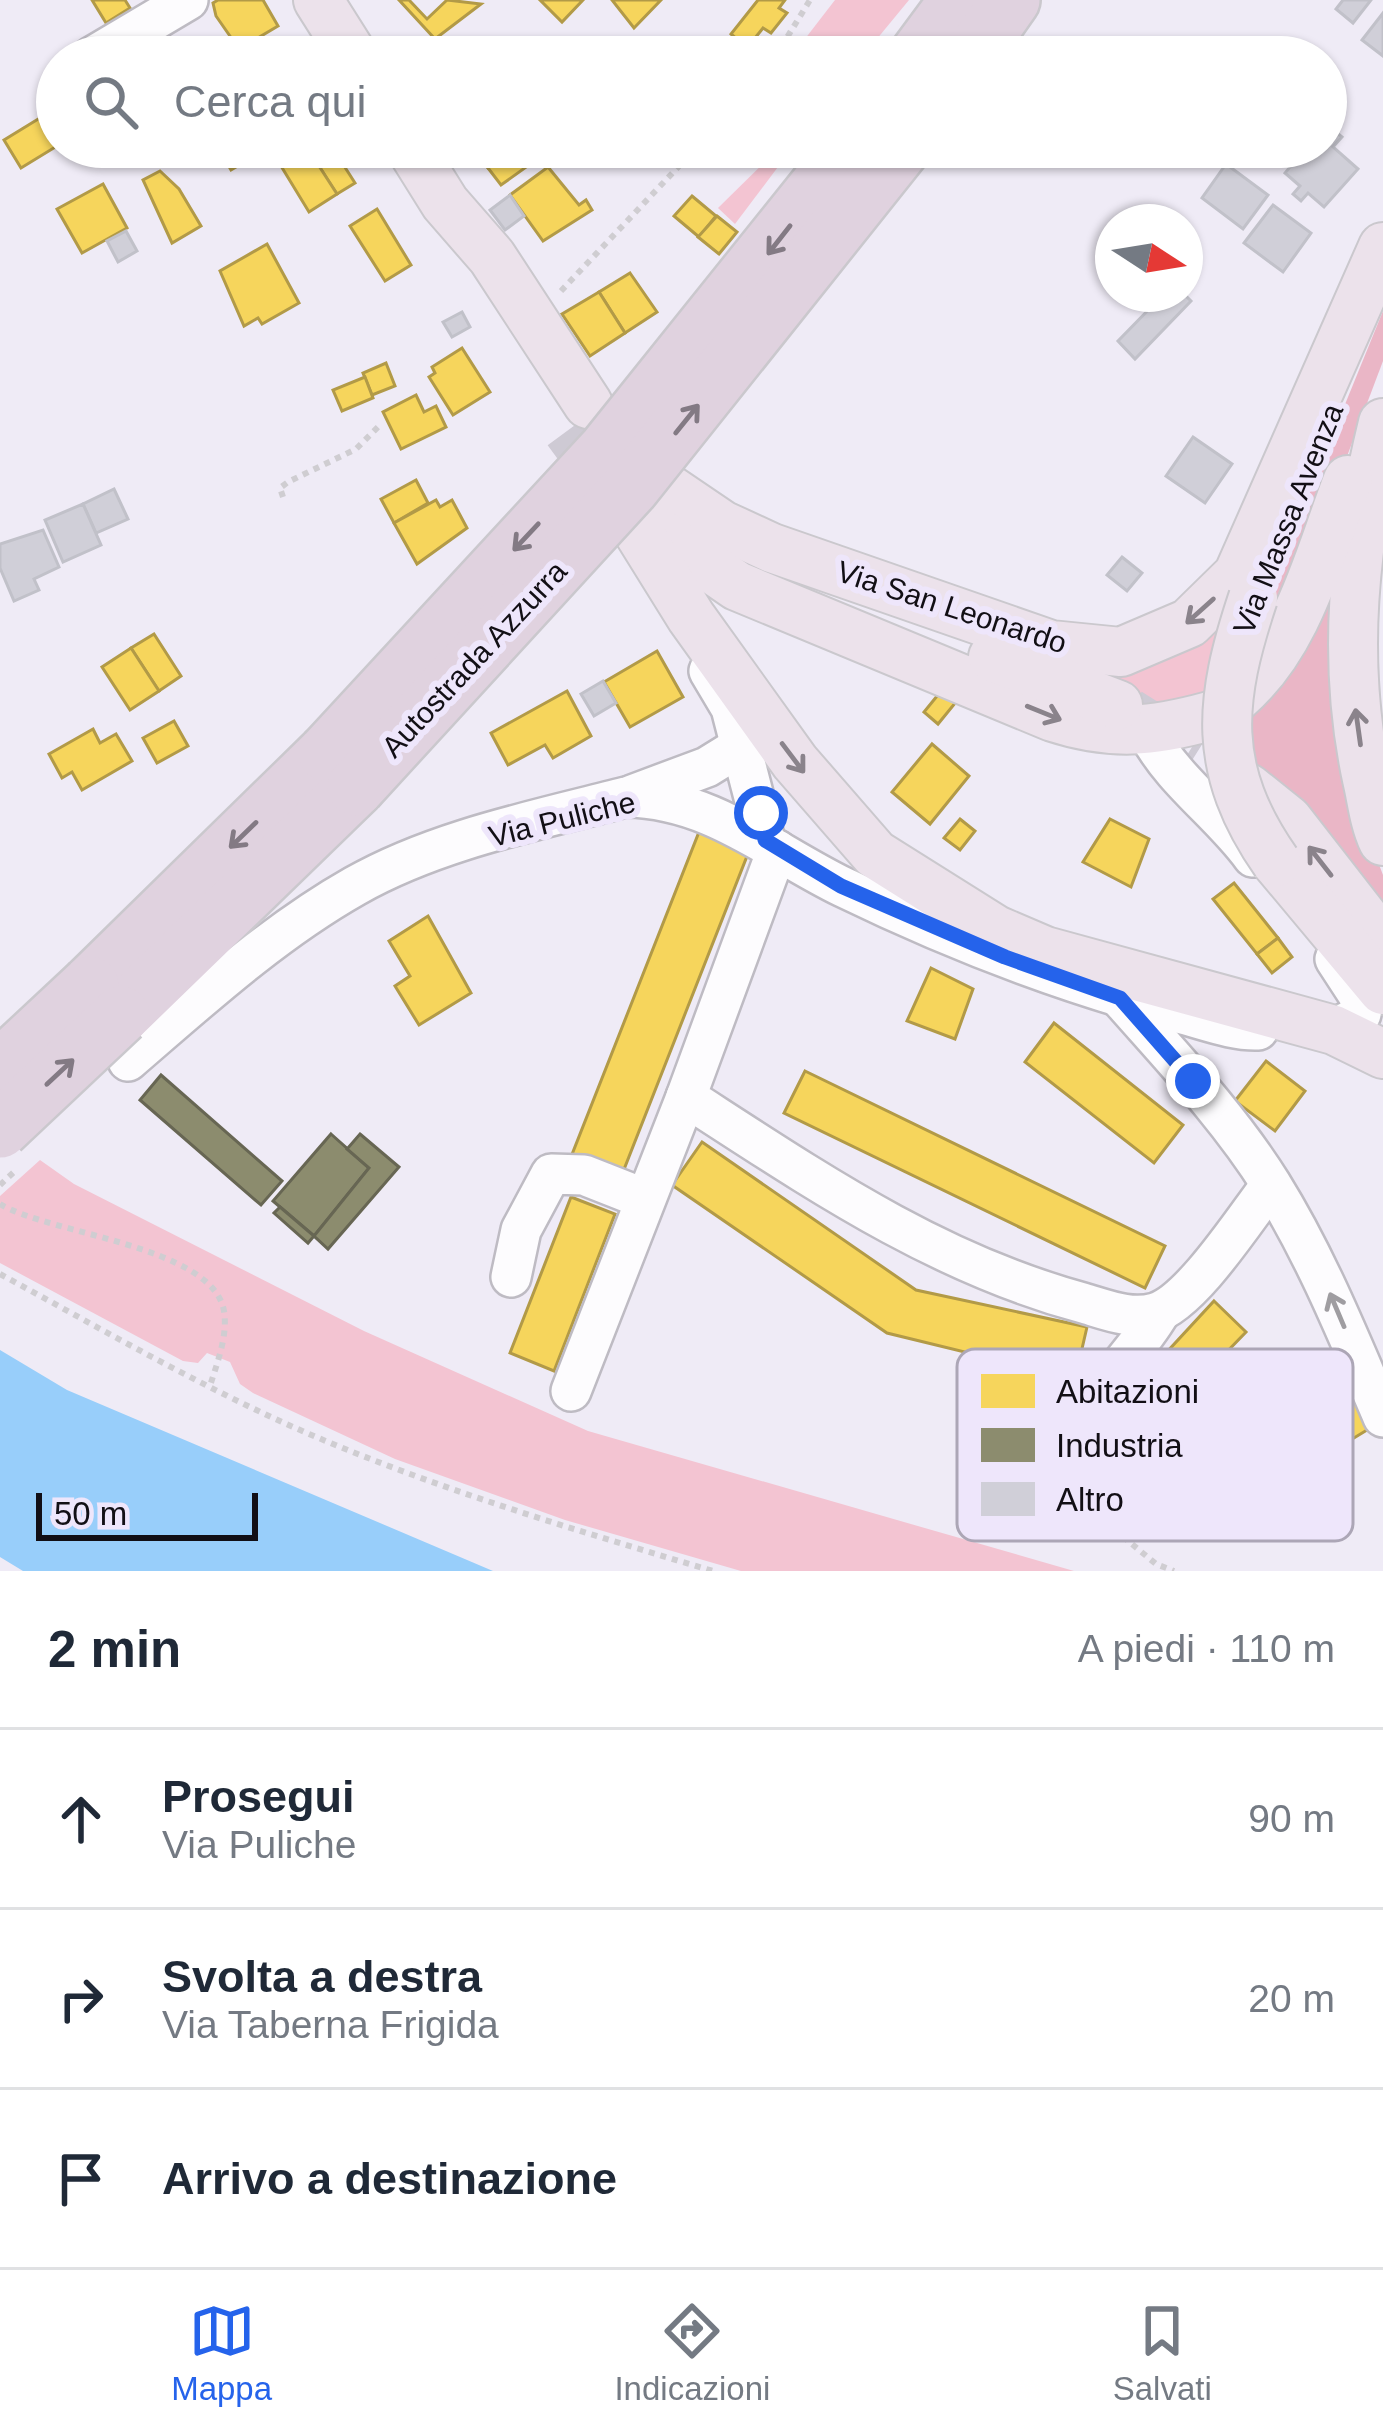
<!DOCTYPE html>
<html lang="it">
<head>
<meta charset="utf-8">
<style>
  :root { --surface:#fff; --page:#f6f6f7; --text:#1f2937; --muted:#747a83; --line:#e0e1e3; --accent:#2563eb }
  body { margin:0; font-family:Arial,sans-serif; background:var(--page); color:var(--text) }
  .compass { position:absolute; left:1095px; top:204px; width:108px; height:108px; border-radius:50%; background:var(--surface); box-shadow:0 3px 9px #0004; rotate:102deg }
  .scale { position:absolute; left:36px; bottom:30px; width:222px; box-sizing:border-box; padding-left:12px; border:6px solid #120f15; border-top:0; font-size:33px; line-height:42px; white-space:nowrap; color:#120f15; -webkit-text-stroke:9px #eee6fb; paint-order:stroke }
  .stop { position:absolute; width:36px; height:36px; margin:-27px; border:9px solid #2563eb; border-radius:50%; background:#fff }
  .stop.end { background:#2563eb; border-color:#fff; box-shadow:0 3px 12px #0008 }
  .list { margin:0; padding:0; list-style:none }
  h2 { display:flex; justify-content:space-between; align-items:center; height:156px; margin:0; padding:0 48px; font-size:51px }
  h2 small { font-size:39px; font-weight:400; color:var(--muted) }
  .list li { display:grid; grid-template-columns:78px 1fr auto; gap:36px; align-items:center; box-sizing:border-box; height:180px; padding:0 48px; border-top:3px solid var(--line) }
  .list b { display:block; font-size:45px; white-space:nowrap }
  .list p { margin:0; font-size:39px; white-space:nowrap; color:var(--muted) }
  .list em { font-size:39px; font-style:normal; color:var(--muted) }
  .icon { flex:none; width:66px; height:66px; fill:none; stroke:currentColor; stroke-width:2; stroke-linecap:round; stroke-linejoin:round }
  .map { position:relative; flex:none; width:1383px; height:1571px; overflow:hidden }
  .search { position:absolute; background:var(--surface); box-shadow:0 3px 9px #0004; left:36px; right:36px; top:36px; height:132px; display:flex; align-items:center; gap:30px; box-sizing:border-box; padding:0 42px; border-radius:66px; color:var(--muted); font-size:45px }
  .sheet { height:696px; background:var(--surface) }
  nav { display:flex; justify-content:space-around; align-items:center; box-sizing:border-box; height:168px; border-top:3px solid var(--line); background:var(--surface); font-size:33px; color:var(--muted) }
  nav a { display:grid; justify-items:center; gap:6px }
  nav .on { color:var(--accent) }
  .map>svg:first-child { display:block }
  .green { fill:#f3c4d2 }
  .forest { fill:#eab6c6 }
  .water { fill:#98cefa }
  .homes { fill:#f6d55c; stroke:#b29a47; stroke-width:3 }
  .industry { fill:#8c8c6e; stroke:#676653; stroke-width:3 }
  .building { fill:#d0cfd8; stroke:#c1c1c9; stroke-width:3 }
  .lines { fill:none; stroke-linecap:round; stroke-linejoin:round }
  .major-tunnel { stroke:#cecad4; stroke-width:48; stroke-dasharray:48 24; stroke-linecap:butt }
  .minor-casing { stroke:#bebbc3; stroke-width:44 }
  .major-casing { stroke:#cac8cd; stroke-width:52 }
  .highway-casing { stroke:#cac8cd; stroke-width:62 }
  .path { stroke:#cfcdd1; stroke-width:6; stroke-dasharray:6 6; stroke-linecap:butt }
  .minor { stroke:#fdfcfe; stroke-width:39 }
  .major { stroke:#ece2eb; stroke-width:48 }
  .highway { stroke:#e0d2df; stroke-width:57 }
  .major-bridge-casing { stroke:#cac8cd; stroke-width:52; stroke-linecap:butt }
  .highway-bridge-casing { stroke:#cac8cd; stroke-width:62; stroke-linecap:butt }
  .major-bridge { stroke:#ece2eb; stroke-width:48 }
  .highway-bridge { stroke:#e0d2df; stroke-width:57 }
  .oneway { stroke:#837a84 }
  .oneway2 { stroke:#8a838b }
  .oneway3 { stroke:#9f9da1 }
  .route { stroke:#2563eb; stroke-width:15 }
  .labels { text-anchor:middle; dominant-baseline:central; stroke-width:12; stroke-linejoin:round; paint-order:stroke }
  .street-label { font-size:30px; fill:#120f15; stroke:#eee6fb }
  .key { fill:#eee6fb; stroke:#aca6b6; stroke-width:3 }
  .key-label { font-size:33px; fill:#120f15 }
</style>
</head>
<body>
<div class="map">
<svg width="1383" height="1571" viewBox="0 0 1383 1571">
  <rect width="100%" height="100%" fill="#efebf6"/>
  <g class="green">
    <polygon points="835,0 909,0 862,57 791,57"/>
    <polygon points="780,147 793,147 735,224 718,208"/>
    <polygon points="1235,595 1210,700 1114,721 1132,685 1054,661"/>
    <polygon points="40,1160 74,1184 364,1331 588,1431 1074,1571 741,1571 565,1520 395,1459 253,1393 240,1384 230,1362 207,1353 198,1363 183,1361 0,1263 0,1196"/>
  </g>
  <g class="forest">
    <polygon points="1383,311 1383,361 1312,549 1243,655"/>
    <polygon points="1339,540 1370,841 1383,875 1383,910 1241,758 1237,736"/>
  </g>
  <polygon class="water" points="0,1350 67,1390 493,1571 23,1571 0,1557"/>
  <g class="homes">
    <polygon points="92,0 125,0 130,8 106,23"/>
    <polygon points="218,0 263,0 278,26 239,49 216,16 213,3"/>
    <polygon points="399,0 409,0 427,19 447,0 481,4 435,39"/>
    <polygon points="540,0 583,0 562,22"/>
    <polygon points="612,0 661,0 634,28"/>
    <polygon points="758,0 785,0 779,8 787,13 771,33 763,28 747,48 731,34"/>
    <polygon points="169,36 181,57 134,57"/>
    <polygon points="48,113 57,128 57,146 21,168 4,140"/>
    <polygon points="216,147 270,147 231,170 223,156 212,163 206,153"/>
    <polygon points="332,147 355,183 337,194 308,149"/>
    <polygon points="473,147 517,147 488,168"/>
    <polygon points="517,147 526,147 536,160 501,185 488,168"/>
    <polygon points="308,149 337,194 309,212 281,166"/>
    <polygon points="548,167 579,205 586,200 592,210 543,241 510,195"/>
    <polygon points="160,171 179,189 201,226 172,243 143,180"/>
    <polygon points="103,184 127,228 82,253 57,209"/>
    <polygon points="692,196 716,216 699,237 674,216"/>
    <polygon points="377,209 411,265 385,281 350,226"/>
    <polygon points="717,216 737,232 719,254 698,237"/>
    <polygon points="267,244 299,303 262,324 258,318 244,326 220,271"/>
    <polygon points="630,273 657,312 625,333 599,292"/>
    <polygon points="599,292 625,333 590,356 562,314"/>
    <polygon points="462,348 490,392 453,415 429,377 435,373 432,367"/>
    <polygon points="386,363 395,386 372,395 363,373"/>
    <polygon points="365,377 373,398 342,411 333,390"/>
    <polygon points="416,395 424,412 436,406 446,427 401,449 383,412"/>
    <polygon points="416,480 428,503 394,523 381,499"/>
    <polygon points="436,500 440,507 452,500 467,528 417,564 394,523"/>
    <polygon points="154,634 181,676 159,691 131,648"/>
    <polygon points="131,648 159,691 130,710 102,667"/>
    <polygon points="657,651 683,697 630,727 604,682"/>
    <polygon points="942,690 956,702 938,724 924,712"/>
    <polygon points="567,691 591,736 553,758 545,745 508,765 491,733"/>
    <polygon points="174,721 188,746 157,763 143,738"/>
    <polygon points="93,729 100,743 116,734 132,761 82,790 72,772 62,778 49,754"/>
    <polygon points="932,744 969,776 930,824 892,792"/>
    <polygon points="960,819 975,831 960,850 944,838"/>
    <polygon points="1110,819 1149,839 1131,887 1083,862"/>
    <polygon points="699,832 749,851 621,1177 571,1157"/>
    <polygon points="1234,883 1278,938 1257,954 1213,899"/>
    <polygon points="428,916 471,993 419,1025 395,986 410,976 389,941"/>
    <polygon points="1278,938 1292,957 1272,973 1257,954"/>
    <polygon points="931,968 973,989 955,1039 907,1021"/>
    <polygon points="1054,1023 1183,1125 1154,1163 1025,1062"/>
    <polygon points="1266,1061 1305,1091 1275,1131 1235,1101"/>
    <polygon points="805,1071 1165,1246 1145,1288 784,1113"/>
    <polygon points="702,1142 916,1290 1087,1327 1075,1379 887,1333 672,1185"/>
    <polygon points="571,1197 615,1214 554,1371 510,1353"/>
    <polygon points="1214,1301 1246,1332 1123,1459 1093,1432"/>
    <polygon points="1350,1382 1372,1427 1303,1469 1277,1427"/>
  </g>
  <g class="industry">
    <polygon points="161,1075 282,1181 261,1205 140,1100"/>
    <polygon points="331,1134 369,1168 314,1236 273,1201"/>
    <polygon points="360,1134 399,1167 328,1249 314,1236 369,1168 347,1149"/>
    <polygon points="280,1207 314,1236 308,1243 274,1213"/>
  </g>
  <g class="building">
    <polygon points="1343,0 1371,0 1353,23 1336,9"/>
    <polygon points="1383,13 1383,56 1362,40"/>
    <polygon points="1326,124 1342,137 1333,147 1358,169 1324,207 1308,193 1301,201 1293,194 1300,186 1285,173 1300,155 1291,147 1326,147"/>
    <polygon points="1226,164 1268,195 1243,229 1202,198"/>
    <polygon points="510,195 524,216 505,230 490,210"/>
    <polygon points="1273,205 1311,233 1283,272 1244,243"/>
    <polygon points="126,231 137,251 118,262 107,241"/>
    <polygon points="1148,294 1184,294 1191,301 1135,359 1118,341 1156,302"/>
    <polygon points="462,312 470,327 452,337 443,322"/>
    <polygon points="1193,437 1232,464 1205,503 1166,476"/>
    <polygon points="114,489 128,519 96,533 83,504"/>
    <polygon points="83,504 101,545 63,562 45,520"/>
    <polygon points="43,530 59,567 34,579 39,590 14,601 0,568 0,544"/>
    <polygon points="1122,557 1142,573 1127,591 1107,575"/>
    <polygon points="603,681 616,703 594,716 581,694"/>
  </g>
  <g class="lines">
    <g class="major-tunnel">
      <polyline points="567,431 614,495"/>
      <polyline points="1129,712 1196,754"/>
    </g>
    <g class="minor-casing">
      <g id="minor">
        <polyline points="92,57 188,0"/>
        <polyline points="709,671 731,708 765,840"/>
        <path d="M 1148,733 C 1173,781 1221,813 1253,857"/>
        <polyline points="632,795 707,767 741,746"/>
        <path d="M 777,850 L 686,1097 C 813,1179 935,1263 1083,1303 C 1107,1310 1131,1320 1155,1313 C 1192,1302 1246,1217 1271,1185"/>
        <path d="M 1120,998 C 1172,1057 1229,1117 1271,1184 C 1317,1258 1349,1338 1383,1417"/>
        <polyline points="1334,1030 1361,1014 1363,1002 1335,959"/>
        <path d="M 128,1061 C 200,999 272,933 355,886 C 436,840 537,820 626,797 C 711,798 771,852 843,887 C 950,939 1063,983 1178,1013 C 1203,1019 1232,1031 1258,1030"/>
        <polyline points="511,1277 521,1230 551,1174 584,1175 645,1199"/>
        <polyline points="571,1391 686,1097"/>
        <path d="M 1062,1485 C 1058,1418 1128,1368 1160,1312"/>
      </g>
    </g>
    <g class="major-casing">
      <g id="major">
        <polyline points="318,0 354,57"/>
        <polyline points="410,147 445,203 492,257 588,404"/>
        <path d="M 1383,423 C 1354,542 1341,658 1367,779 C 1372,800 1374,822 1383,841"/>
        <polyline points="663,485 722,525 772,548 1051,645 1121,652 1189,623 1238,575 1383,247"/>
        <path d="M 641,520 L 737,586 L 1053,717 C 1111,736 1152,732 1210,716"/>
        <polyline points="632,522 691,617 795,762 875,854 996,930 1045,951 1334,1030 1383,1054"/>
        <polyline points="993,657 1118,705"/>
        <path d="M 1237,697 C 1300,642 1318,557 1348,480"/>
        <polyline points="1248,788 1288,820 1383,942"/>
        <polyline points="1276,862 1383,990"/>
      </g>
    </g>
    <g class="highway-casing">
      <g id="highway">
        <polyline points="917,57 959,0"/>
        <polyline points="971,57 1011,0"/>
        <polyline points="90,985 327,753"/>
        <polyline points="121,1015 356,787"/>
      </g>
    </g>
    <g class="path">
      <polyline points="775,57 810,0"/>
      <polyline points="561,291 697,147"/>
      <polyline points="283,497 280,488 288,482 356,449 380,425"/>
      <polyline points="0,1185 15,1171"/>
      <path d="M 0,1204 C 49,1234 213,1246 224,1311 C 228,1336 217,1363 210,1386"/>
      <path d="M 0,1274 C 109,1333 218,1397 333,1444 C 457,1495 585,1533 713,1571"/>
      <polyline points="1086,1506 1156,1564 1174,1571"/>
    </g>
    <use href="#minor" class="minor"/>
    <use href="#major" class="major"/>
    <use href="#highway" class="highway"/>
    <g class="major-bridge-casing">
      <path id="major-bridge" d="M 1253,598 C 1219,700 1211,769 1276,862"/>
    </g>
    <g class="highway-bridge-casing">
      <g id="highway-bridge">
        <polyline points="327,753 607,450 850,147"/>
        <polyline points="356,787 631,487 902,147"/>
        <polyline points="0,1069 90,985"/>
        <polyline points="0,1129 121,1015"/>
      </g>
    </g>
    <use href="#major-bridge" class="major-bridge"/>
    <use href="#highway-bridge" class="highway-bridge"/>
  </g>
  <defs><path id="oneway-shaft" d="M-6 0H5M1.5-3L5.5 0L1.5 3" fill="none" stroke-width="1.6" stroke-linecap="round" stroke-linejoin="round" transform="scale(3)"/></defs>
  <g class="oneway">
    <use href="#oneway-shaft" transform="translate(779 240) rotate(128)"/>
    <use href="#oneway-shaft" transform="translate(687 419) rotate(-51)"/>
    <use href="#oneway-shaft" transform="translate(526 537) rotate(133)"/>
    <use href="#oneway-shaft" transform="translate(243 835) rotate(136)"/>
    <use href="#oneway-shaft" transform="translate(60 1072) rotate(-43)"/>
  </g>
  <g class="oneway2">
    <use href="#oneway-shaft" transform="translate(1200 611) rotate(138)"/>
    <use href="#oneway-shaft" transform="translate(1044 713) rotate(22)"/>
    <use href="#oneway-shaft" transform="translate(1358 727) rotate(-98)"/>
    <use href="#oneway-shaft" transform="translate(793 758) rotate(53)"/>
    <use href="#oneway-shaft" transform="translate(1320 861) rotate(-128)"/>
  </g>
  <use class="oneway3" href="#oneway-shaft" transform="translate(1337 1310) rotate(-113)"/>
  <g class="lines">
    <polyline class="route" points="761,813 765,840 841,886 1005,957 1120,998 1193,1081"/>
  </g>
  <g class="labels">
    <g class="street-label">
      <text transform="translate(1288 519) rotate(-68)">Via Massa Avenza</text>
      <text transform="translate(952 607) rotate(18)">Via San Leonardo</text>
      <text transform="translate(474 659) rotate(-47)">Autostrada Azzurra</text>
      <text transform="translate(562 819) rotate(-14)">Via Puliche</text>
    </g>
  </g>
  <rect x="957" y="1349" width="396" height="192" rx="18" class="key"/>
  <rect x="981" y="1374" width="54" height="34" fill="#f6d55c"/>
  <rect x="981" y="1428" width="54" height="34" fill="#8c8c6e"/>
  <rect x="981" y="1482" width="54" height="34" fill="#d0cfd8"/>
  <g class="key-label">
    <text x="1056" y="1403">Abitazioni</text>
    <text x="1056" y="1457">Industria</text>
    <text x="1056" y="1511">Altro</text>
  </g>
</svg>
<svg class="compass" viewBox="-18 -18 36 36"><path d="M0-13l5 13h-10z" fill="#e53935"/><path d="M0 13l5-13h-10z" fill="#747a83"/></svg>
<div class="scale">50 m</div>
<div class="stop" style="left:761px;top:813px"></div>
<div class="stop end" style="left:1193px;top:1081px"></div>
<div class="search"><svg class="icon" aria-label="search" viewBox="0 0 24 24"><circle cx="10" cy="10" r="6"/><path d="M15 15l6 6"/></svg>Cerca qui</div>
</div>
<section class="sheet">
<h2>2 min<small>A piedi · 110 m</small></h2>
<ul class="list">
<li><svg class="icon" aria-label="ahead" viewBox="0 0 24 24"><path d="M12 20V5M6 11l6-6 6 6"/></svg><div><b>Prosegui</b><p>Via Puliche</p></div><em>90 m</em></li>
<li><svg class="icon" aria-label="right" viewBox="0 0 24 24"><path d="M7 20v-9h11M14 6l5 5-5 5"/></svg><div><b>Svolta a destra</b><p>Via Taberna Frigida</p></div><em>20 m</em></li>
<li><svg class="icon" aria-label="arrive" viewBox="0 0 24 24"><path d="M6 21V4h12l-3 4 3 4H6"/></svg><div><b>Arrivo a destinazione</b></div></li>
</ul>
</section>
<nav>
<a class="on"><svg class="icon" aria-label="map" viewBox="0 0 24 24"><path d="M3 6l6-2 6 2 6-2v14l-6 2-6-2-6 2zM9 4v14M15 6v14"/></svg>Mappa</a>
<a><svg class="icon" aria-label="directions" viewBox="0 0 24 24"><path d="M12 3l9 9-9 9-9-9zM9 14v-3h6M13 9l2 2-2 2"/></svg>Indicazioni</a>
<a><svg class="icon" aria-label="saved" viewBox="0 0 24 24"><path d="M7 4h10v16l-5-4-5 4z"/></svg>Salvati</a>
</nav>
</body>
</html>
